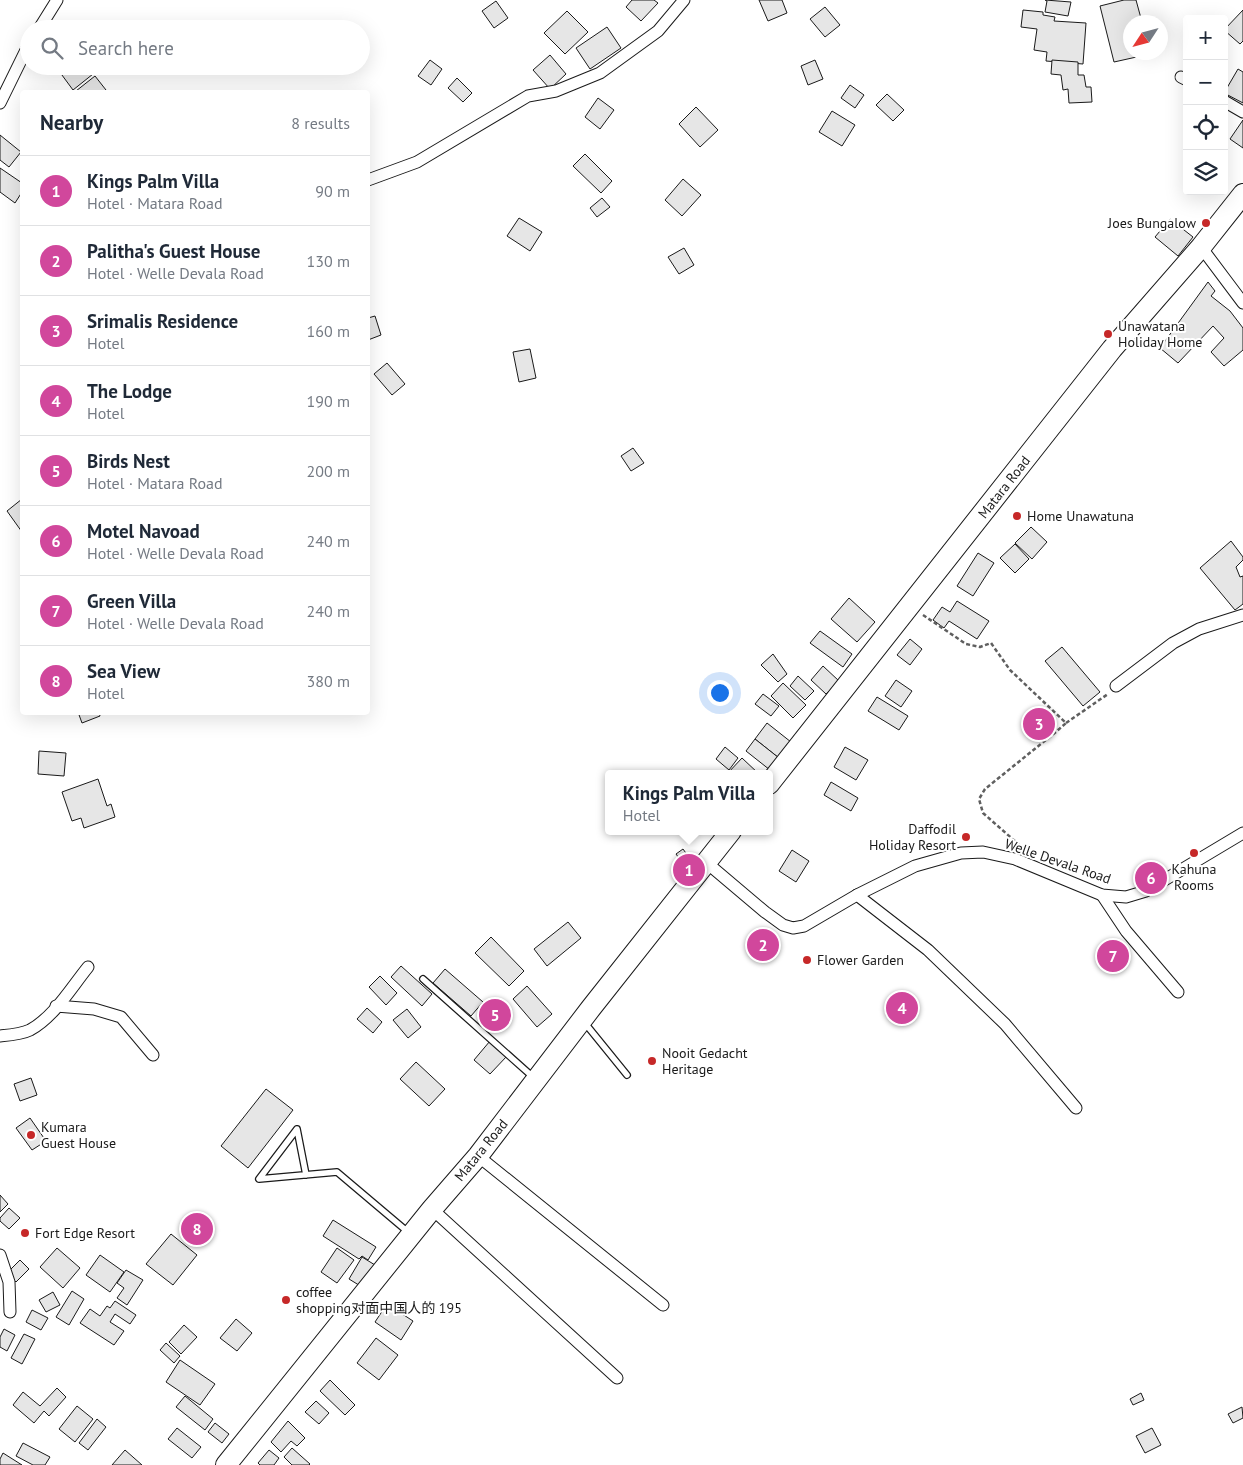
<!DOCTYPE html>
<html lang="en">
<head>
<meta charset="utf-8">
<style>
  :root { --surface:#fff; --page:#f6f6f7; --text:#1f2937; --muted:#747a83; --line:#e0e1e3; --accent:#c62828 }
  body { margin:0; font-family:"PT Sans","Noto Sans SC",sans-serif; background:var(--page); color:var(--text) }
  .controls { position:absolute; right:15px; top:15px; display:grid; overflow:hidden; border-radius:5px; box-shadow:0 5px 20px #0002 }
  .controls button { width:45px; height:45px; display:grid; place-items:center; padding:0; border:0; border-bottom:1px solid var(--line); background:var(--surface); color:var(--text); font:25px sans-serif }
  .compass { position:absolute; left:1123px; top:15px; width:45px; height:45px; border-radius:50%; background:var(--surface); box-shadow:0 5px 20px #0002; rotate:234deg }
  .you { position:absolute; left:719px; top:692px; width:18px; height:18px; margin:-12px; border:4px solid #fff; border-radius:50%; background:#1a73e8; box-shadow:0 0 0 8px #1a73e833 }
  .badge { display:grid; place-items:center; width:32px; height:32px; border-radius:50%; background:var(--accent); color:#fff; font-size:16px; font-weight:700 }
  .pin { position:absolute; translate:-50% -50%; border:2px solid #fff; box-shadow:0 1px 5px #0006 }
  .popup { position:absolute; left:605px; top:770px; width:168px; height:65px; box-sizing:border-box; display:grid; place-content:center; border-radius:5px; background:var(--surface); filter:drop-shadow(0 1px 4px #0005); font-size:16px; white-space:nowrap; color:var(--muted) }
  .popup b { font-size:19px; color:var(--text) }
  .popup::after { content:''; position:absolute; left:50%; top:100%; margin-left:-10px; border:10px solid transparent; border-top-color:var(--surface) }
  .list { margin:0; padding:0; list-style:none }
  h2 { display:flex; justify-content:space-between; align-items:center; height:65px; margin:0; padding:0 20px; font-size:21px }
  h2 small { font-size:16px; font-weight:400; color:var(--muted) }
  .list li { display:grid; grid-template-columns:32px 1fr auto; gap:15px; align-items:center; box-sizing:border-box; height:70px; padding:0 20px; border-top:1px solid var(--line) }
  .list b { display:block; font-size:19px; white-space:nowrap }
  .list p { margin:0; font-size:16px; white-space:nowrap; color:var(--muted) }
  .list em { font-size:16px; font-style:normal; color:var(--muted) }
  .icon { flex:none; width:28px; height:28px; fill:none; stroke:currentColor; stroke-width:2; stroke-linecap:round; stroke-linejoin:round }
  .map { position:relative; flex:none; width:1243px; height:1465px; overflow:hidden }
  .search { position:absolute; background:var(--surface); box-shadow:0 5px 20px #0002; left:20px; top:20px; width:350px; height:55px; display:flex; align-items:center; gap:12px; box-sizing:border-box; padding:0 18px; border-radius:28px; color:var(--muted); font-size:19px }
  .panel { position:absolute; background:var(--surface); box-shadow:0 5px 20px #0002; left:20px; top:90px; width:350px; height:625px; border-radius:5px }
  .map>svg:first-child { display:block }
  .building { fill:#e6e6e6; stroke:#1a1a1a }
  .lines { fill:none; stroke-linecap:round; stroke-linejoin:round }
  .service-casing { stroke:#1a1a1a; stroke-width:8 }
  .minor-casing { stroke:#1a1a1a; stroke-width:13 }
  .trunk-casing { stroke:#1a1a1a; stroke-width:22 }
  .path { stroke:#5f5f5f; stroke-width:2.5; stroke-dasharray:4 2.5; stroke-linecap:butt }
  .service { stroke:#fff; stroke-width:5.5 }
  .minor { stroke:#fff; stroke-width:11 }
  .trunk { stroke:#fff; stroke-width:20 }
  .poi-dot { fill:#c62828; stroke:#fff; stroke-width:2 }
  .labels { text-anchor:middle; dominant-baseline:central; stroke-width:4; stroke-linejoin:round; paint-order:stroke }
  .poi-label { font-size:14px; fill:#1a1a1a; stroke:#fff; text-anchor:start }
  .street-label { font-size:14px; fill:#1a1a1a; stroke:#fff }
</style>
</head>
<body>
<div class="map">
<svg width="1243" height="1465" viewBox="0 0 1243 1465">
  <rect width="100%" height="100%" fill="#fff"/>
  <g class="building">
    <polygon points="632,0 654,0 658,3 641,21 626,7"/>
    <polygon points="759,0 782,0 787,13 768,21"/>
    <polygon points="1045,0 1071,2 1068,16 1045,12 1047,1"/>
    <polygon points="1124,0 1136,0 1142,22 1130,22 1130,52 1150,54 1114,62 1100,6"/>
    <polygon points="496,1 508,18 494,28 482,11"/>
    <polygon points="825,7 840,25 825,37 810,19"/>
    <polygon points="1023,10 1043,12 1043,15 1055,17 1054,21 1086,23 1083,64 1046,61 1047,52 1034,50 1037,29 1021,27"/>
    <polygon points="1243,10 1243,41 1240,44 1224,30"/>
    <polygon points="567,11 588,32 565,54 544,33"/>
    <polygon points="607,27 621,48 590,69 576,48"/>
    <polygon points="550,55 566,74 550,89 533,70"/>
    <polygon points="430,60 442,69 431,85 418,76"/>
    <polygon points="815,60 823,79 808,85 801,66"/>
    <polygon points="1052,60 1078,62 1078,75 1084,75 1086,87 1091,87 1092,102 1069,103 1068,89 1063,90 1061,75 1051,74"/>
    <polygon points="65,66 88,66 93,74 73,90 59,71"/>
    <polygon points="1238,69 1243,72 1243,103 1224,93"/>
    <polygon points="95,76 106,90 102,92 77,92 76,91"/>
    <polygon points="457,78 472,93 463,102 448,88"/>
    <polygon points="850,85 864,95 855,108 841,98"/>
    <polygon points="887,94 904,110 893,121 876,105"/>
    <polygon points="598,98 614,110 600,129 585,117"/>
    <polygon points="696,107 718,130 700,147 679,124"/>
    <polygon points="832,111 855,125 842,146 819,132"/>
    <polygon points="1243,120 1243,148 1230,139"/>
    <polygon points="0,135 21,152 9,167 0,160"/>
    <polygon points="585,154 612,181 601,193 573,166"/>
    <polygon points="0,168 22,183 22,192 15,203 0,192"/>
    <polygon points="683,179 701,195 682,216 665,200"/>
    <polygon points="602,198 610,207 597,217 590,208"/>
    <polygon points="519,218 542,232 530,251 507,236"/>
    <polygon points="1170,219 1193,237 1178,256 1155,237"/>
    <polygon points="684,248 694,265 679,274 668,257"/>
    <polygon points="1208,282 1215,291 1211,296 1230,311 1243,328 1243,350 1224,366 1211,352 1224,338 1213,326 1178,363 1160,348"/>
    <polygon points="375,316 381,335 368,340 368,318"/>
    <polygon points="530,349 536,378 519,382 513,352"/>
    <polygon points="387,363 405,384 392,395 374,374"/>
    <polygon points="633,448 644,463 631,471 621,456"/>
    <polygon points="22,499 22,532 7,511"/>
    <polygon points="1031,527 1047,542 1032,559 1015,543"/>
    <polygon points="1231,541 1243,557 1243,560 1236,567 1240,577 1243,576 1243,604 1235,610 1200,568"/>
    <polygon points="1015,544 1029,559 1015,573 1000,558"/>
    <polygon points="978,553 994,563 973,596 957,586"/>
    <polygon points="849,598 875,622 857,642 831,619"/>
    <polygon points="957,601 989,621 977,639 949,621 944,628 933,620 942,607 950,612"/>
    <polygon points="820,631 852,654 843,667 810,643"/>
    <polygon points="910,639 922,649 910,665 897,655"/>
    <polygon points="1062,647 1100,692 1083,706 1045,661"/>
    <polygon points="773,654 787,674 778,682 761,665"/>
    <polygon points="823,666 839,681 826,694 811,680"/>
    <polygon points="798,676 814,691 805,700 790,686"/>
    <polygon points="896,680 912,691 901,707 885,696"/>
    <polygon points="783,683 806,705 793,718 771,696"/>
    <polygon points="763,694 779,706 771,716 755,704"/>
    <polygon points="877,697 908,716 899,730 868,711"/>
    <polygon points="78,712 99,712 100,716 82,723"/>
    <polygon points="767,723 791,742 779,758 755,739"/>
    <polygon points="755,739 779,758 770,770 746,751"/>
    <polygon points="725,747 738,758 729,770 716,759"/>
    <polygon points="845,747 868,760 856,780 834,767"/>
    <polygon points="39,751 66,753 64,776 38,774"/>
    <polygon points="742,758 759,774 727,774"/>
    <polygon points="98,779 107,806 111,804 115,817 84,828 81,818 72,821 62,792"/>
    <polygon points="831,782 858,798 851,811 824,795"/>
    <polygon points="683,849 693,863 686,868 676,854"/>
    <polygon points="792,850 809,861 796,882 779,871"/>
    <polygon points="568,922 581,938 547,966 534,949"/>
    <polygon points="491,937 524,971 509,986 475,953"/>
    <polygon points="401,966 432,994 422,1006 391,977"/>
    <polygon points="445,969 483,1002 471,1016 433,983"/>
    <polygon points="380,976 397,993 386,1005 369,987"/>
    <polygon points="527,986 552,1014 537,1027 513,999"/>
    <polygon points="367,1008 382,1022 373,1033 357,1019"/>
    <polygon points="407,1009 421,1027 408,1038 393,1020"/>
    <polygon points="490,1041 507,1056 490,1074 474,1060"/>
    <polygon points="416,1062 445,1089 429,1106 400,1079"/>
    <polygon points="31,1078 37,1095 20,1101 14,1084"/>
    <polygon points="266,1089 293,1110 248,1168 221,1146"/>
    <polygon points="30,1118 46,1141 32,1150 16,1128"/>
    <polygon points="0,1195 8,1204 0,1212"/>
    <polygon points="9,1208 20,1218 9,1229 0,1221 0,1218"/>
    <polygon points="333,1220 376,1247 368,1260 362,1256 359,1259 323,1236"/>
    <polygon points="171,1234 197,1255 173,1285 146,1264"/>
    <polygon points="57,1248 80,1268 63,1288 40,1267"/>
    <polygon points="337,1248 354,1260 337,1283 321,1272"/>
    <polygon points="100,1255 124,1272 110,1292 86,1275"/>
    <polygon points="362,1257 375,1265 362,1287 349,1279"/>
    <polygon points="20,1260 29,1269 16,1282 7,1273"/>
    <polygon points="126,1270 143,1280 127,1305 117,1298 124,1288 117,1283"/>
    <polygon points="72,1291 84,1299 69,1325 56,1317"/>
    <polygon points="53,1292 60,1305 46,1312 39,1300"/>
    <polygon points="115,1301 136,1315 130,1324 115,1314 110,1322 124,1331 114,1345 80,1323 90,1309 100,1316 107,1306 110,1308"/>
    <polygon points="387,1304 413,1321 401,1340 375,1322"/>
    <polygon points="32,1310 48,1318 41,1330 26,1322"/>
    <polygon points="236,1319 252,1333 237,1351 220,1338"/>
    <polygon points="184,1325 197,1337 181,1354 169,1342"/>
    <polygon points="4,1329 15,1335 7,1351 0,1347 0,1337"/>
    <polygon points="24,1334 35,1339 22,1364 11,1358"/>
    <polygon points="376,1338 398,1355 379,1380 357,1363"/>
    <polygon points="166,1343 180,1356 174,1363 160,1350"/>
    <polygon points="180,1360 215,1384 200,1405 166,1382"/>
    <polygon points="330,1380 355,1405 345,1415 320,1391"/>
    <polygon points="57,1388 66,1397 49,1416 44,1411 34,1423 13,1405 23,1392 40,1406"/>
    <polygon points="1141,1393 1144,1400 1133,1405 1130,1399"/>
    <polygon points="185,1396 213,1419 205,1430 176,1407"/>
    <polygon points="316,1401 329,1413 319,1424 305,1412"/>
    <polygon points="77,1406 93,1419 75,1442 59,1429"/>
    <polygon points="1242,1407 1243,1418 1233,1423 1228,1414"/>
    <polygon points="97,1419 106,1427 88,1450 79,1443"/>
    <polygon points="288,1421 305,1438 297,1446 291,1441 281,1452 271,1442"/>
    <polygon points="215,1423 229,1434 222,1443 208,1432"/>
    <polygon points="177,1428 201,1447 192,1458 168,1439"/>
    <polygon points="1152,1428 1161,1445 1145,1453 1136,1436"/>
    <polygon points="23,1443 50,1457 45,1465 33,1465 16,1456"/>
    <polygon points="292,1448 310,1464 309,1465 292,1465 284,1457"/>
    <polygon points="125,1450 142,1465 112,1465"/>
    <polygon points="269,1450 279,1458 274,1465 260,1465 258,1463"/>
    <polygon points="3,1453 22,1465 0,1465 0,1459"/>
  </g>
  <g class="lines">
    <g class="service-casing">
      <g id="service">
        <polyline points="423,979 533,1077"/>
        <polyline points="584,1022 627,1075"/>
        <polyline points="306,1175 297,1129 259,1179 337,1172 408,1232"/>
      </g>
    </g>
    <g class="minor-casing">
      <g id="minor">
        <polyline points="39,29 57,0"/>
        <polyline points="1181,77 1187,80"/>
        <polyline points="1224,101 1243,112"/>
        <polyline points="0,103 29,44"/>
        <polyline points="368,180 417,162 528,96 556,91 600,73 658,31 684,0"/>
        <polyline points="1201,247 1243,303"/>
        <polyline points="1116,686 1173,643 1199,629 1243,615"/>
        <polyline points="707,863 765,912 783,925 793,928 804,926 857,895 915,866 961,853 983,852 1015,859 1102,895 1126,897 1146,891 1243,833"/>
        <polyline points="857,895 928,950 1005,1024 1076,1108"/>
        <polyline points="1102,895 1126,931 1178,992"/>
        <polyline points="56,1006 94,1009 121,1017 153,1055"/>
        <path d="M 0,1036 C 10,1035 22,1034 30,1030 C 54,1017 71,988 88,967"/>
        <polyline points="478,1156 663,1305"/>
        <polyline points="432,1209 617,1378"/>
        <polyline points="0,1255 9,1282 10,1312"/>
      </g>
    </g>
    <g class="trunk-casing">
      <g id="trunk">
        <polyline points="769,784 1112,349 1201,247 1243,194"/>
        <polyline points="226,1465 432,1209 478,1156 591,1008 731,831"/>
      </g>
    </g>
    <g class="path">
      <polyline points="923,615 966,644 980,647 991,643 1010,670 1066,723 1057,731 985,789 979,799 983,813 1025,850"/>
      <polyline points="1066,723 1108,694"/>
    </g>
    <use href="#service" class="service"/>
    <use href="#minor" class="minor"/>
    <use href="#trunk" class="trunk"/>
  </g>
  <g class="poi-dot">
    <circle cx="1206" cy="223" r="5"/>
    <circle cx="1108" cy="334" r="5"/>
    <circle cx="1017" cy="516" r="5"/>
    <circle cx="966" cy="837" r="5"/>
    <circle cx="1194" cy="853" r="5"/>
    <circle cx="807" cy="960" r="5"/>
    <circle cx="652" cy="1061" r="5"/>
    <circle cx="31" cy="1135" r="5"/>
    <circle cx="25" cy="1233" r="5"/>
    <circle cx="286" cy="1300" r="5"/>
  </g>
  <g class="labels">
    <g class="poi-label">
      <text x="1196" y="223" text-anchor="end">Joes Bungalow</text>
      <text x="1118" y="326">Unawatana<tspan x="1118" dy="16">Holiday Home</tspan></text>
      <text x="1027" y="516">Home Unawatuna</text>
      <text x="956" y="829" text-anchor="end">Daffodil<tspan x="956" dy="16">Holiday Resort</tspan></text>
      <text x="1194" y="869" text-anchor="middle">Kahuna<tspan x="1194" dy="16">Rooms</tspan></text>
      <text x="817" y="960">Flower Garden</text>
      <text x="662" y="1053">Nooit Gedacht<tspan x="662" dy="16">Heritage</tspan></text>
      <text x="41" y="1127">Kumara<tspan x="41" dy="16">Guest House</tspan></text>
      <text x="35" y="1233">Fort Edge Resort</text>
      <text x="296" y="1292">coffee<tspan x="296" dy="16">shopping对面中国人的 195</tspan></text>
    </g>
    <g class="street-label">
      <text transform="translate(1004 487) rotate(-52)">Matara Road</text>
      <text transform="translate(1058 861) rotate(19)">Welle Devala Road</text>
      <text transform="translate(481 1150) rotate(-51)">Matara Road</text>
    </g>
  </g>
</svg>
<div class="controls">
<button>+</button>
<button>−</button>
<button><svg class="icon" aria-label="locate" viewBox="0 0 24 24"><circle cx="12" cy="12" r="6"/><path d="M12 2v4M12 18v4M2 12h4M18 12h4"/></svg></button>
<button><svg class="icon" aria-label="layers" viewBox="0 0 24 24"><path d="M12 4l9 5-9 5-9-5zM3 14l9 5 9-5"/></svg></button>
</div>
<svg class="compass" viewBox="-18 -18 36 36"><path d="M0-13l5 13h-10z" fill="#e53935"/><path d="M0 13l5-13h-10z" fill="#747a83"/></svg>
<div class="you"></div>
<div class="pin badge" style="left:689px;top:870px;background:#d1479c">1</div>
<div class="popup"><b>Kings Palm Villa</b>Hotel</div>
<div class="pin badge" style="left:763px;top:945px;background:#d1479c">2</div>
<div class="pin badge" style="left:1039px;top:724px;background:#d1479c">3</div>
<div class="pin badge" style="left:902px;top:1008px;background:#d1479c">4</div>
<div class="pin badge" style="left:495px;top:1015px;background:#d1479c">5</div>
<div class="pin badge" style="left:1151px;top:878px;background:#d1479c">6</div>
<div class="pin badge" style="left:1113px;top:956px;background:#d1479c">7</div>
<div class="pin badge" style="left:197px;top:1229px;background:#d1479c">8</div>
<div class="search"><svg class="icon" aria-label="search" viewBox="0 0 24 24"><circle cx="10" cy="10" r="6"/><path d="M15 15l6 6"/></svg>Search here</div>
<section class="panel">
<h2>Nearby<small>8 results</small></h2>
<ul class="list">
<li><span class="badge" style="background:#d1479c">1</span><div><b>Kings Palm Villa</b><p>Hotel · Matara Road</p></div><em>90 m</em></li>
<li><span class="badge" style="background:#d1479c">2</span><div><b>Palitha's Guest House</b><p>Hotel · Welle Devala Road</p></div><em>130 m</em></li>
<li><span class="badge" style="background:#d1479c">3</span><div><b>Srimalis Residence</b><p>Hotel</p></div><em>160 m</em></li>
<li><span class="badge" style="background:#d1479c">4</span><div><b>The Lodge</b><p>Hotel</p></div><em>190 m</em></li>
<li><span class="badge" style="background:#d1479c">5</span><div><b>Birds Nest</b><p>Hotel · Matara Road</p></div><em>200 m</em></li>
<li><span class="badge" style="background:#d1479c">6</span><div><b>Motel Navoad</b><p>Hotel · Welle Devala Road</p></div><em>240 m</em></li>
<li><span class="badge" style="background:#d1479c">7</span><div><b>Green Villa</b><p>Hotel · Welle Devala Road</p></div><em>240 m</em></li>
<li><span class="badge" style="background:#d1479c">8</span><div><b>Sea View</b><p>Hotel</p></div><em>380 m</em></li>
</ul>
</section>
</div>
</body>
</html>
